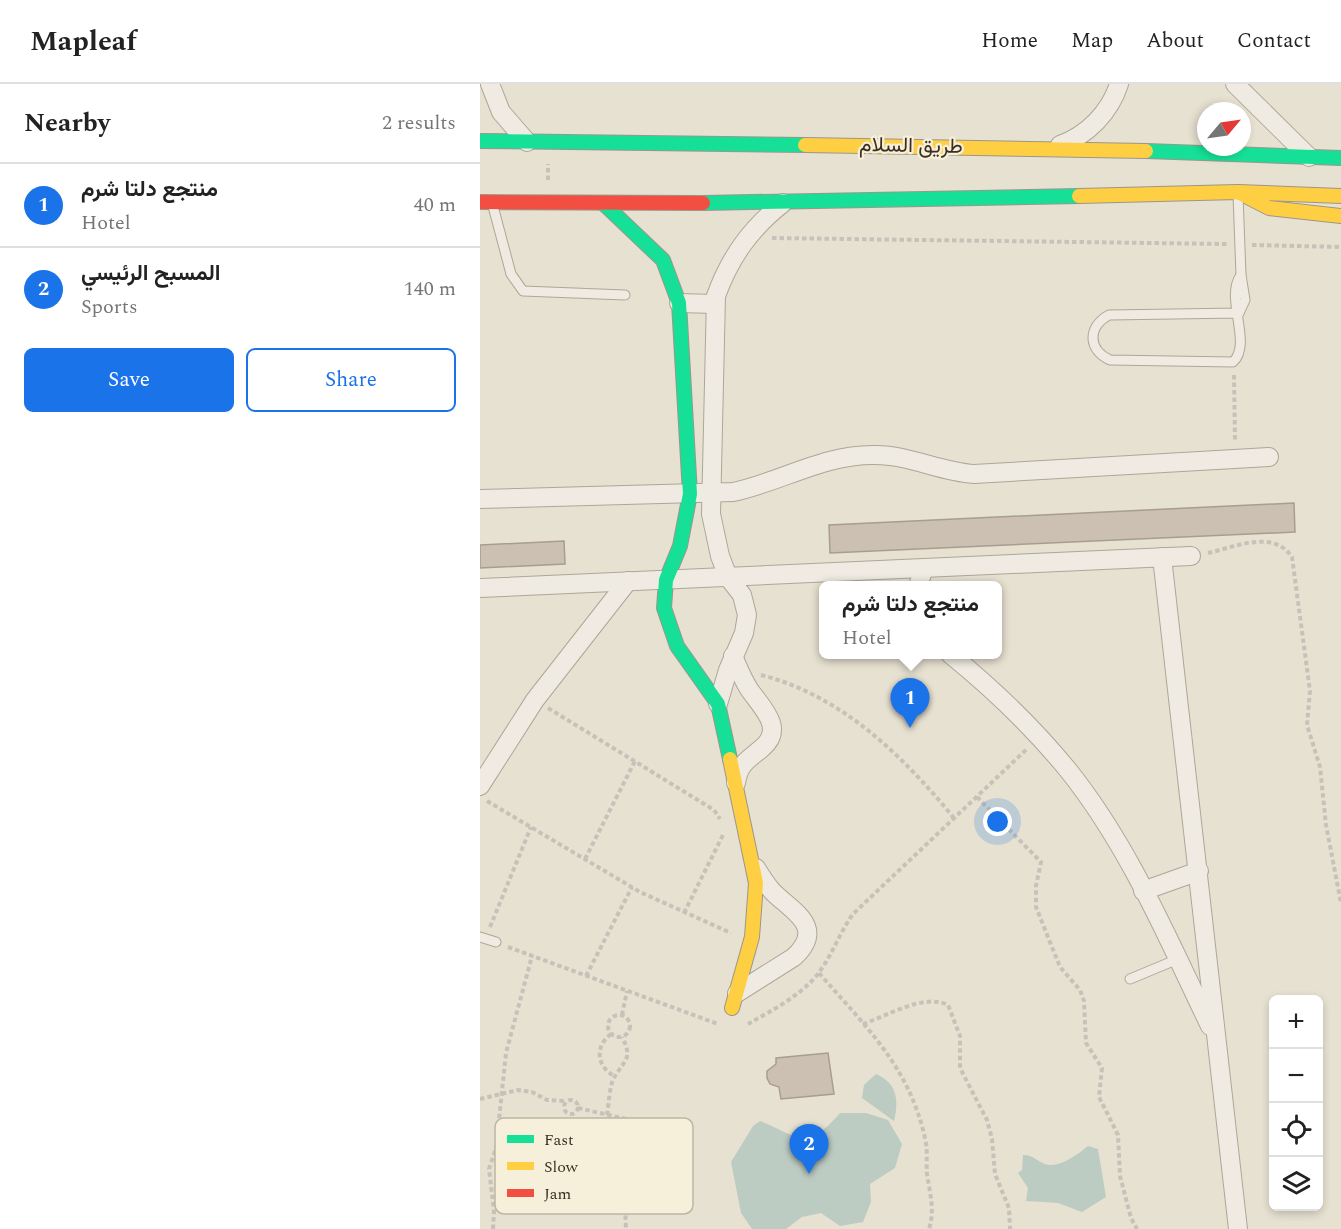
<!DOCTYPE html>
<html lang="en">
<head>
<meta charset="utf-8">
<style>
  :root { --surface:#fff; --page:#f2f2f2; --text:#222; --muted:#767676; --line:#e0e0e0; --accent:#1a73e8 }
  body { margin:0; font-family:Spectral,Vazirmatn,serif; background:var(--page); color:var(--text) }
  .controls { position:absolute; right:18px; bottom:18px; display:grid; overflow:hidden; border-radius:9px; box-shadow:0 3px 9px #0003 }
  .controls button { width:54px; height:54px; display:grid; place-items:center; padding:0; border:0; border-bottom:2px solid var(--line); background:var(--surface); color:var(--text); font:30px sans-serif }
  .compass { position:absolute; left:717px; top:18px; width:54px; height:54px; border-radius:50%; background:var(--surface); box-shadow:0 3px 9px #0003; rotate:61deg }
  .you { position:absolute; left:518px; top:738px; width:21px; height:21px; margin:-15px; border:4px solid #fff; border-radius:50%; background:#1a73e8; box-shadow:0 0 0 9px #1a73e833 }
  .badge { display:grid; place-items:center; width:39px; height:39px; border-radius:50%; background:var(--accent); color:#fff; font-size:20px; font-weight:700 }
  .pin { position:absolute; translate:-50% -50px; filter:drop-shadow(0 2px 3px #0008) }
  .pin::after { content:''; position:absolute; top:32px; width:21px; height:18px; background:inherit; clip-path:polygon(0 0,100% 0,50% 100%) }
  .popup { position:absolute; left:339px; top:497px; width:183px; height:78px; box-sizing:border-box; display:grid; place-content:center; border-radius:9px; background:var(--surface); filter:drop-shadow(0 2px 4px #0005); font-size:20px; white-space:nowrap; color:var(--muted) }
  .popup b { font-size:22px; color:var(--text) }
  .popup::after { content:''; position:absolute; left:50%; top:100%; margin-left:-12px; border:12px solid transparent; border-top-color:var(--surface) }
  .list { margin:0; padding:0; list-style:none }
  h2 { display:flex; justify-content:space-between; align-items:center; height:78px; margin:0; padding:0 24px; font-size:26px }
  h2 small { font-size:20px; font-weight:400; color:var(--muted) }
  .list li { display:grid; grid-template-columns:39px 1fr auto; gap:18px; align-items:center; box-sizing:border-box; height:84px; padding:0 24px; border-top:2px solid var(--line) }
  .list b { display:block; font-size:22px; white-space:nowrap }
  .list p { margin:0; font-size:20px; white-space:nowrap; color:var(--muted) }
  .list em { font-size:20px; font-style:normal; color:var(--muted) }
  .actions { display:flex; gap:12px; padding:18px 24px }
  .actions a { flex:1; padding:14px 0; border:2px solid var(--accent); border-radius:9px; text-align:center; font-size:21px; color:var(--accent) }
  .actions .main { background:var(--accent); color:#fff }
  .icon { flex:none; width:33px; height:33px; fill:none; stroke:currentColor; stroke-width:2; stroke-linecap:round; stroke-linejoin:round }
  .map { position:relative; flex:none; width:861px; height:1145px; overflow:hidden }
  header { display:flex; align-items:center; gap:36px; box-sizing:border-box; height:84px; padding:0 30px; background:var(--surface); border-bottom:2px solid var(--line) }
  header strong { font-size:28px }
  nav { display:flex; gap:33px; margin-inline-start:auto; font-size:21px }
  main { display:flex }
  aside { flex:1; background:var(--surface) }
  .map>svg:first-child { display:block }
  .water { fill:#bcccc3 }
  .building { fill:#cbc0b2; stroke:#a89d90; stroke-width:1.5 }
  .lines { fill:none; stroke-linecap:round; stroke-linejoin:round }
  .lane-casing { stroke:#ada699; stroke-width:11 }
  .street-casing { stroke:#ada699; stroke-width:20 }
  .fast-casing { stroke:#9c968a; stroke-width:16 }
  .slow-casing { stroke:#9c968a; stroke-width:16 }
  .jam-casing { stroke:#9c968a; stroke-width:16 }
  .path { stroke:#c7c2b9; stroke-width:4; stroke-dasharray:4.5 3; stroke-linecap:butt }
  .lane { stroke:#efebe2; stroke-width:9 }
  .street { stroke:#efebe2; stroke-width:18 }
  .fast { stroke:#16e098; stroke-width:14 }
  .slow { stroke:#ffcf43; stroke-width:14 }
  .jam { stroke:#f24e42; stroke-width:14 }
  .labels { text-anchor:middle; dominant-baseline:central; stroke-width:4.5; stroke-linejoin:round; paint-order:stroke }
  .street-label { font-size:21px; fill:#3c2f21; stroke:#f6efd9 }
  .key { fill:#f6efd9; stroke:#beb5a2; stroke-width:1.5 }
  .key-label { font-size:16px; fill:#3c2f21 }
</style>
</head>
<body>
<header>
<strong>Mapleaf</strong>
<nav><a>Home</a><a>Map</a><a>About</a><a>Contact</a></nav>
</header>
<main>
<aside>
<h2>Nearby<small>2 results</small></h2>
<ul class="list">
<li><span class="badge">1</span><div><b>منتجع دلتا شرم</b><p>Hotel</p></div><em>40 m</em></li>
<li><span class="badge">2</span><div><b>المسبح الرئيسي</b><p>Sports</p></div><em>140 m</em></li>
</ul>
<div class="actions"><a class="main">Save</a><a>Share</a></div>
</aside>
<div class="map">
<svg width="861" height="1145" viewBox="0 0 861 1145">
  <rect width="100%" height="100%" fill="#e7e1d1"/>
  <g class="water">
    <path d="M 396,990 C 417,999 419,1016 414,1037 L 382,1014 L 384,1001 Z"/>
    <path d="M 360,1029 L 386,1029 L 408,1036 L 422,1060 L 415,1084 L 390,1100 L 391,1118 L 383,1138 L 360,1142 L 341,1129 L 322,1133 L 306,1145 L 272,1145 L 261,1129 L 251,1078 L 273,1042 L 280,1037 C 322,1054 325,1069 360,1029 Z"/>
    <path d="M 608,1062 L 618,1065 L 626,1113 L 602,1128 L 578,1119 L 546,1117 L 548,1104 L 538,1089 L 542,1086 L 543,1071 C 554,1071 556,1077 565,1080 C 579,1085 598,1070 608,1062 Z"/>
  </g>
  <g class="building">
    <polygon points="814,419 815,448 350,469 349,441"/>
    <polygon points="84,457 85,480 0,484 0,461"/>
    <polygon points="348,969 354,1010 301,1015 299,1003 290,1000 287,994 287,987 296,980 296,974"/>
  </g>
  <g class="lines">
    <g class="lane-casing">
      <g id="lane">
        <polyline points="758,111 761,191 765,216 759,229"/>
        <polyline points="13,122 31,190 43,207 145,211"/>
        <path d="M 759,229 L 629,231 C 607,243 608,266 630,276 L 753,278 C 773,260 744,213 761,191"/>
        <polyline points="0,853 16,858"/>
        <polyline points="650,895 698,875"/>
      </g>
    </g>
    <g class="street-casing">
      <g id="street">
        <polyline points="10,0 21,28 47,58"/>
        <polyline points="755,0 829,73"/>
        <path d="M 580,61 C 608,51 630,28 639,0"/>
        <polyline points="199,219 235,220"/>
        <path d="M 0,415 L 253,408 C 301,398 344,370 395,371 C 430,371 460,388 494,390 L 789,373"/>
        <polyline points="682,473 758,1145"/>
        <polyline points="438,502 444,484"/>
        <polyline points="0,504 711,472"/>
        <path d="M 470,570 C 513,605 553,643 588,686 C 649,762 688,855 730,942"/>
        <path d="M 253,572 C 258,583 262,594 269,605 C 281,623 306,644 282,664 C 268,676 259,679 256,699"/>
        <path d="M 238,620 L 248,586 L 264,549 L 267,531 L 262,511 L 248,493 L 240,472 L 231,430 L 236,212 C 250,173 271,144 303,119"/>
        <polyline points="0,702 55,616 148,497"/>
        <polyline points="663,807 719,787"/>
        <path d="M 257,909 L 314,873 C 347,842 311,827 292,807 C 286,800 281,792 276,784"/>
      </g>
    </g>
    <g class="fast-casing">
      <g id="fast">
        <polyline points="0,57 325,61"/>
        <polyline points="666,67 861,74"/>
        <polyline points="123,119 183,176 199,219 210,410 200,462 186,496 184,524 197,562 238,620 250,675"/>
        <polyline points="223,119 599,112"/>
      </g>
    </g>
    <g class="slow-casing">
      <g id="slow">
        <polyline points="325,61 666,67"/>
        <polyline points="758,108 789,124 861,132"/>
        <polyline points="599,112 758,108 861,112"/>
        <polyline points="250,675 276,799 272,853 252,924"/>
      </g>
    </g>
    <g class="jam-casing">
      <polyline id="jam" points="0,118 223,119"/>
    </g>
    <g class="path">
      <polyline points="68,96 68,80"/>
      <polyline points="292,154 747,160"/>
      <polyline points="772,161 861,163"/>
      <polyline points="754,291 755,358"/>
      <path d="M 728,469 C 755,463 793,445 812,473 L 830,607 L 827,641 L 840,683 L 846,741 L 861,819"/>
      <path d="M 281,591 C 361,611 423,672 474,734"/>
      <polyline points="68,624 234,726 240,735"/>
      <polyline points="497,713 561,778 556,802 556,823 580,883 600,906 604,917 606,959 622,984 619,1013 638,1051 640,1092 651,1134 657,1145"/>
      <polyline points="7,717 160,808 251,849"/>
      <polyline points="105,775 155,677"/>
      <polyline points="204,829 243,751"/>
      <polyline points="10,843 51,743"/>
      <polyline points="28,863 238,940"/>
      <path d="M 339,889 C 385,942 429,982 445,1054 C 448,1065 446,1078 447,1090 C 450,1110 455,1126 449,1145"/>
      <polyline points="106,892 152,803"/>
      <circle cx="139" cy="942" r="11"/>
      <polyline points="142,931 147,907"/>
      <path d="M 268,940 C 291,927 324,910 340,887 C 353,869 360,848 373,830 L 548,664"/>
      <path d="M 383,940 C 407,932 444,909 468,921 L 480,952 L 480,984 L 507,1036 L 512,1055 L 515,1090 L 529,1124 L 530,1145"/>
      <path d="M 131,950 C 114,963 117,982 134,992"/>
      <polyline points="0,1015 38,1006 52,1008 67,1016 86,1017"/>
      <circle cx="91" cy="1023" r="7"/>
      <polyline points="98,1024 190,1045"/>
      <path d="M 127,1031 C 129,1020 129,1001 135,992 C 145,976 153,974 142,953"/>
      <polyline points="141,1034 146,1145"/>
      <polyline points="13,1145 14,1127 9,1085 16,1064 26,969 52,872"/>
    </g>
    <use href="#lane" class="lane"/>
    <use href="#street" class="street"/>
    <use href="#fast" class="fast"/>
    <use href="#slow" class="slow"/>
    <use href="#jam" class="jam"/>
  </g>
  <g class="labels">
    <g class="street-label">
      <text transform="translate(431 62) rotate(1)">طريق السلام</text>
    </g>
  </g>
  <rect x="15" y="1034" width="198" height="96" rx="9" class="key"/>
  <rect x="27" y="1051" width="27" height="8" fill="#16e098"/>
  <rect x="27" y="1078" width="27" height="8" fill="#ffcf43"/>
  <rect x="27" y="1105" width="27" height="8" fill="#f24e42"/>
  <g class="key-label">
    <text x="64" y="1061">Fast</text>
    <text x="64" y="1088">Slow</text>
    <text x="64" y="1115">Jam</text>
  </g>
</svg>
<div class="controls">
<button>+</button>
<button>−</button>
<button><svg class="icon" aria-label="locate" viewBox="0 0 24 24"><circle cx="12" cy="12" r="6"/><path d="M12 2v4M12 18v4M2 12h4M18 12h4"/></svg></button>
<button><svg class="icon" aria-label="layers" viewBox="0 0 24 24"><path d="M12 4l9 5-9 5-9-5zM3 14l9 5 9-5"/></svg></button>
</div>
<svg class="compass" viewBox="-18 -18 36 36"><path d="M0-13l5 13h-10z" fill="#e53935"/><path d="M0 13l5-13h-10z" fill="#767676"/></svg>
<div class="you"></div>
<div class="pin badge" style="left:430px;top:644px">1</div>
<div class="popup"><b>منتجع دلتا شرم</b>Hotel</div>
<div class="pin badge" style="left:329px;top:1090px">2</div>
</div>
</main>
</body>
</html>
